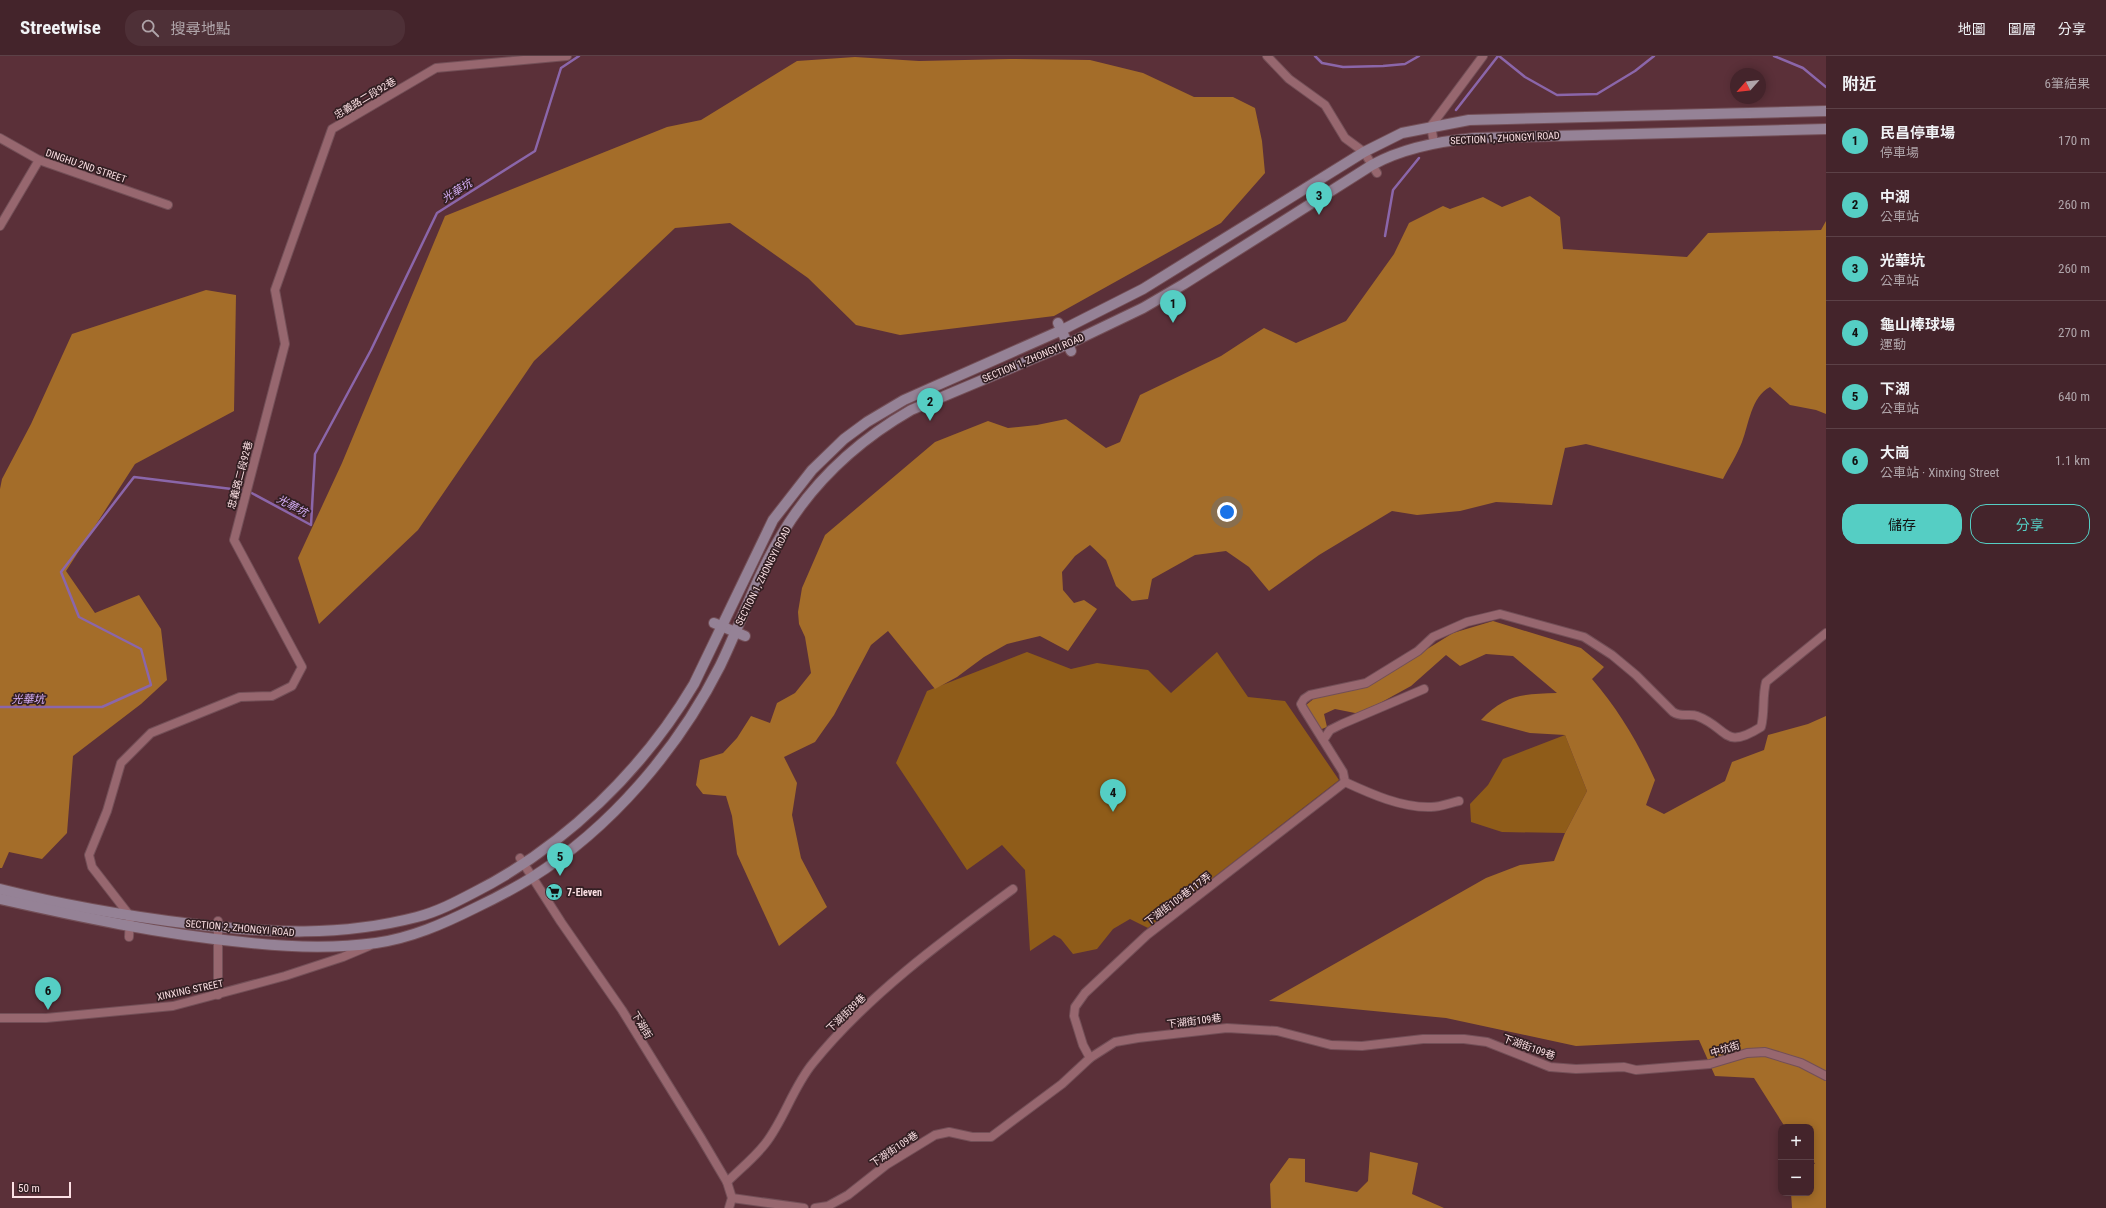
<!DOCTYPE html>
<html lang="zh-TW">
<head>
<meta charset="utf-8">
<style>
  :root { --surface:#44242b; --page:#4e3037; --text:#f1f3f6; --muted:#afa4a9; --line:#5c4147; --accent:#55cec4 }
  body { margin:0; font-family:"Roboto Condensed","Noto Sans TC",sans-serif; background:var(--page); color:var(--text) }
  .controls { position:absolute; right:12px; bottom:12px; display:grid; overflow:hidden; border-radius:8px; box-shadow:0 2px 10px #0003 }
  .controls button { width:36px; height:36px; display:grid; place-items:center; padding:0; border:0; border-bottom:1px solid var(--line); background:var(--surface); color:var(--text); font:20px sans-serif }
  .compass { position:absolute; left:1730px; top:12px; width:36px; height:36px; border-radius:50%; background:var(--surface); box-shadow:0 2px 10px #0003; rotate:243deg }
  .scale { position:absolute; left:12px; bottom:10px; width:59px; box-sizing:border-box; padding-left:4px; border:2px solid #fce0e4; border-top:0; font-size:11px; line-height:14px; white-space:nowrap; color:#fce0e4; -webkit-text-stroke:3px #331f23; paint-order:stroke }
  .you { position:absolute; left:1227px; top:456px; width:14px; height:14px; margin:-10px; border:3px solid #fff; border-radius:50%; background:#1a73e8; box-shadow:0 0 0 6px #1a73e833 }
  .badge { display:grid; place-items:center; width:26px; height:26px; border-radius:50%; background:var(--accent); color:#111; font-size:13px; font-weight:700 }
  .pin { position:absolute; translate:-50% -33px; filter:drop-shadow(0 1px 2px #0008) }
  .pin::after { content:''; position:absolute; top:21px; width:14px; height:12px; background:inherit; clip-path:polygon(0 0,100% 0,50% 100%) }
  .list { margin:0; padding:0; list-style:none }
  h2 { display:flex; justify-content:space-between; align-items:center; height:52px; margin:0; padding:0 16px; font-size:17px }
  h2 small { font-size:13px; font-weight:400; color:var(--muted) }
  .list li { display:grid; grid-template-columns:26px 1fr auto; gap:12px; align-items:center; box-sizing:border-box; height:64px; padding:0 16px; border-top:1px solid var(--line) }
  .list b { display:block; font-size:15px; white-space:nowrap }
  .list p { margin:0; font-size:13px; white-space:nowrap; color:var(--muted) }
  .list em { font-size:13px; font-style:normal; color:var(--muted) }
  .actions { display:flex; gap:8px; padding:12px 16px }
  .actions a { flex:1; padding:9px 0; border:1px solid var(--accent); border-radius:16px; text-align:center; font-size:14px; color:var(--accent) }
  .actions .main { background:var(--accent); color:#111 }
  .icon { flex:none; width:22px; height:22px; fill:none; stroke:currentColor; stroke-width:2; stroke-linecap:round; stroke-linejoin:round }
  .map { position:relative; flex:none; width:1826px; height:1152px; overflow:hidden }
  header { display:flex; align-items:center; gap:24px; box-sizing:border-box; height:56px; padding:0 20px; background:var(--surface); border-bottom:1px solid var(--line) }
  header strong { font-size:19px }
  nav { display:flex; gap:22px; margin-inline-start:auto; font-size:14px }
  .search { width:280px; height:36px; background:var(--page); display:flex; align-items:center; gap:10px; box-sizing:border-box; padding:0 14px; border-radius:16px; color:var(--muted); font-size:15px }
  main { display:flex }
  aside { flex:1; background:var(--surface) }
  .map>svg:first-child { display:block }
  .green { fill:#8f5c19 }
  .forest { fill:#a46d29 }
  .lines { fill:none; stroke-linecap:round; stroke-linejoin:round }
  .stream { stroke:#8b66aa; stroke-width:2.5 }
  .street-casing { stroke:#734f57; stroke-width:10 }
  .secondary-casing { stroke:#734f57; stroke-width:12 }
  .street { stroke:#97676f; stroke-width:8 }
  .secondary { stroke:#958296; stroke-width:10 }
  .labels { text-anchor:middle; dominant-baseline:central; stroke-width:3.5; stroke-linejoin:round; paint-order:stroke }
  .street-label { font-size:10px; fill:#fce0e4; stroke:#331f23 }
  .poi-label { font-size:10px; font-weight:bold; fill:#fce0e4; stroke:#331f23; text-anchor:start }
  .water-label { font-size:11px; font-style:italic; fill:#d9b2fc; stroke:#331f23 }
</style>
</head>
<body>
<header>
<strong>Streetwise</strong>
<div class="search"><svg class="icon" aria-label="search" viewBox="0 0 24 24"><circle cx="10" cy="10" r="6"/><path d="M15 15l6 6"/></svg>搜尋地點</div>
<nav><a>地圖</a><a>圖層</a><a>分享</a></nav>
</header>
<main>
<div class="map">
<svg width="1826" height="1152" viewBox="0 0 1826 1152">
  <rect width="100%" height="100%" fill="#5b3039"/>
  <g class="green">
    <polygon points="1027,596 1071,613 1097,607 1148,614 1171,637 1217,596 1248,641 1285,645 1339,724 1148,872 1130,863 1113,873 1097,893 1073,898 1061,883 1054,879 1030,895 1025,814 1002,789 967,814 896,707 927,635"/>
    <polygon points="1565,679 1587,735 1565,777 1502,776 1471,766 1470,748 1488,729 1503,703"/>
  </g>
  <g class="forest">
    <polygon points="855,1 919,5 1010,3 1090,4 1143,17 1194,41 1233,41 1255,52 1262,85 1265,117 1221,167 1054,260 900,279 856,269 808,222 730,167 675,172 534,305 418,474 319,568 298,502 342,407 445,160 667,71 701,64 797,5"/>
    <path d="M 1530,140 L 1560,161 L 1563,193 L 1687,201 L 1708,177 L 1821,174 L 1826,165 L 1826,358 L 1816,354 L 1790,349 L 1770,331 C 1751,341 1749,368 1742,386 C 1737,399 1729,411 1723,423 L 1586,388 L 1565,392 L 1552,449 L 1496,446 L 1460,455 L 1417,459 L 1392,455 L 1319,499 L 1269,535 L 1249,511 L 1226,495 L 1195,499 L 1152,523 L 1148,543 L 1132,545 L 1116,530 L 1106,504 L 1090,489 L 1075,500 L 1062,516 L 1063,534 L 1074,547 L 1084,544 L 1097,553 L 1068,595 L 1040,580 L 1007,588 L 984,601 L 957,621 L 935,633 L 888,575 L 871,589 L 834,659 L 815,686 L 784,701 L 797,727 L 792,759 L 801,802 L 827,851 L 779,890 L 737,798 L 732,760 L 726,740 L 703,738 L 696,729 L 700,704 L 723,697 L 737,682 L 751,660 L 770,667 L 777,647 L 795,637 L 811,617 L 805,581 L 799,568 L 798,556 L 802,532 L 825,479 L 935,386 L 988,365 L 1008,372 L 1037,369 L 1066,363 L 1106,392 L 1120,386 L 1140,339 L 1221,300 L 1264,272 L 1296,287 L 1346,265 L 1394,198 L 1409,167 L 1443,150 L 1450,153 L 1483,141 L 1502,151 Z"/>
    <polygon points="206,234 236,239 234,355 135,408 66,515 95,557 139,539 161,573 167,624 141,648 73,700 67,777 42,803 9,796 2,812 0,812 0,433 2,423 31,368 72,278"/>
    <path d="M 1493,565 L 1581,592 L 1604,611 L 1592,623 C 1618,653 1639,688 1655,724 L 1646,749 L 1664,758 L 1725,725 L 1732,706 L 1764,694 L 1768,679 L 1808,668 L 1826,660 L 1826,1152 L 1792,1152 L 1791,1137 L 1811,1137 L 1811,1108 L 1815,1108 L 1811,1101 L 1811,1071 L 1785,1071 L 1754,1022 L 1715,1020 L 1699,984 L 1576,990 L 1446,962 L 1269,945 L 1486,822 L 1520,809 L 1554,805 L 1565,777 L 1587,735 L 1565,679 L 1530,677 L 1481,664 C 1505,638 1524,638 1557,637 L 1513,600 L 1486,598 L 1460,610 L 1446,599 L 1411,630 L 1360,658 L 1335,653 L 1324,658 L 1327,671 L 1319,674 L 1305,650 L 1317,640 L 1369,629 L 1453,577 Z"/>
    <polygon points="1370,1096 1418,1107 1412,1138 1444,1152 1271,1152 1270,1128 1289,1102 1305,1103 1305,1126 1357,1136 1368,1125"/>
  </g>
  <g class="lines">
    <g class="stream">
      <polyline points="1315,0 1322,7 1343,11 1383,10 1405,8 1419,0"/>
      <polyline points="1499,0 1525,21 1557,39 1597,38 1635,15 1654,0"/>
      <polyline points="1774,0 1803,12 1826,31"/>
      <polyline points="1456,54 1498,0"/>
      <polyline points="1385,180 1393,134 1419,102"/>
      <polyline points="0,651 102,651 151,629 141,593 79,561 61,516 134,421 248,435 311,469 315,398 371,294 437,157 535,95 561,12 579,0"/>
    </g>
    <g class="street-casing">
      <g id="street">
        <polyline points="1267,0 1289,23 1325,49 1345,82 1364,96 1377,117"/>
        <polyline points="0,82 39,104 168,149"/>
        <polyline points="1434,87 1431,70 1483,0"/>
        <polyline points="0,170 39,104"/>
        <polyline points="1324,683 1330,674 1342,668 1424,633"/>
        <path d="M 1345,726 L 1343,716 L 1303,652 L 1301,648 L 1304,643 L 1310,639 L 1366,627 L 1418,595 L 1433,581 L 1467,566 L 1500,558 L 1584,581 L 1612,599 L 1636,619 L 1673,656 C 1682,662 1689,657 1697,660 C 1729,672 1723,695 1761,671 C 1765,656 1762,641 1766,626 L 1826,577"/>
        <path d="M 1345,726 C 1371,738 1402,752 1431,751 C 1440,751 1450,747 1459,745"/>
        <polyline points="520,802 561,866 622,954 701,1082 727,1126 732,1142 729,1152"/>
        <polyline points="129,881 130,860 92,811 89,799 107,755 121,707 151,677 240,641 272,640 292,630 302,611 234,484 285,288 275,234 332,73 436,12 567,0"/>
        <polyline points="218,939 218,865"/>
        <polyline points="0,962 46,962 173,950 285,920 343,901 369,890"/>
        <polyline points="1090,1002 1083,989 1074,960 1075,951 1085,937 1147,879 1345,726"/>
        <path d="M 727,1126 C 739,1114 754,1102 765,1088 C 784,1064 793,1031 813,1007 C 868,939 942,885 1013,833"/>
        <polyline points="732,1142 804,1152"/>
        <polyline points="815,1152 828,1150 848,1139 886,1109 935,1079 949,1076 972,1081 991,1081 1062,1028 1090,1002 1115,986 1138,982 1227,972 1277,975 1331,989 1362,990 1423,983 1464,983 1487,986 1550,1011 1576,1013 1624,1011 1636,1014 1710,1008 1747,997 1765,996 1801,1007 1826,1020"/>
      </g>
    </g>
    <g class="secondary-casing">
      <g id="secondary">
        <polyline points="1058,267 1071,295"/>
        <polyline points="714,567 745,580"/>
        <path d="M 0,833 C 63,849 127,860 192,868 C 269,877 340,881 417,861 C 437,856 456,846 475,836 C 565,790 643,714 694,628 L 773,464 L 812,414 L 844,383 L 867,366 L 904,344 L 1062,274 L 1143,233 L 1364,96 L 1402,77 L 1469,64 L 1826,55"/>
        <path d="M 0,843 C 80,861 160,878 242,886 C 285,891 332,893 376,887 C 411,882 443,868 475,852 C 494,843 513,833 531,822 C 611,772 678,693 720,610 C 741,567 757,519 782,478 C 813,426 859,384 911,354 L 1068,288 L 1143,252 L 1184,228 L 1372,109 C 1403,92 1440,85 1475,82 L 1826,73"/>
      </g>
    </g>
    <use href="#street" class="street"/>
    <use href="#secondary" class="secondary"/>
  </g>
  <defs>
    <g id="supermarket-disc" transform="scale(0.9)"><circle r="9.5" fill="#55cec4" stroke="#331f23"/><path d="M-6-5.5h2.5l.6 2H6L4.5 2H-2.5L-4.4-4H-6ZM-1.5 3.2a1.3 1.3 0 1 0 .1 0ZM3 3.2a1.3 1.3 0 1 0 .1 0Z" fill="#111"/></g>
  </defs>
  <g fill-rule="evenodd">
    <use href="#supermarket-disc" x="554" y="836"/>
  </g>
  <g class="labels">
    <g class="street-label">
      <text transform="translate(365 42) rotate(-31)">忠義路二段92巷</text>
      <text transform="translate(1505 82) rotate(-3)">SECTION 1, ZHONGYI ROAD</text>
      <text transform="translate(86 110) rotate(19)">DINGHU 2ND STREET</text>
      <text transform="translate(1033 302) rotate(-23)">SECTION 1, ZHONGYI ROAD</text>
      <text transform="translate(240 419) rotate(-75)">忠義路二段92巷</text>
      <text transform="translate(763 520) rotate(-63)">SECTION 1, ZHONGYI ROAD</text>
      <text transform="translate(1178 843) rotate(-37)">下湖街109巷117弄</text>
      <text transform="translate(240 872) rotate(5)">SECTION 2, ZHONGYI ROAD</text>
      <text transform="translate(190 934) rotate(-12)">XINXING STREET</text>
      <text transform="translate(846 957) rotate(-44)">下湖街89巷</text>
      <text transform="translate(1194 965) rotate(-7)">下湖街109巷</text>
      <text transform="translate(642 969) rotate(59)">下湖街</text>
      <text transform="translate(1529 991) rotate(20)">下湖街109巷</text>
      <text transform="translate(1725 993) rotate(-16)">中坑街</text>
      <text transform="translate(894 1093) rotate(-34)">下湖街109巷</text>
    </g>
    <g class="poi-label">
      <text x="567" y="836">7-Eleven</text>
    </g>
    <g class="water-label">
      <text transform="translate(457 135) rotate(-32)">光華坑</text>
      <text transform="translate(292 450) rotate(28)">光華坑</text>
      <text x="28" y="643">光華坑</text>
    </g>
  </g>
</svg>
<div class="controls">
<button>+</button>
<button>−</button>
</div>
<svg class="compass" viewBox="-18 -18 36 36"><path d="M0-13l5 13h-10z" fill="#e53935"/><path d="M0 13l5-13h-10z" fill="#afa4a9"/></svg>
<div class="scale">50 m</div>
<div class="you"></div>
<div class="pin badge" style="left:1173px;top:267px">1</div>
<div class="pin badge" style="left:930px;top:365px">2</div>
<div class="pin badge" style="left:1319px;top:159px">3</div>
<div class="pin badge" style="left:1113px;top:756px">4</div>
<div class="pin badge" style="left:560px;top:820px">5</div>
<div class="pin badge" style="left:48px;top:954px">6</div>
</div>
<aside>
<h2>附近<small>6筆結果</small></h2>
<ul class="list">
<li><span class="badge">1</span><div><b>民昌停車場</b><p>停車場</p></div><em>170 m</em></li>
<li><span class="badge">2</span><div><b>中湖</b><p>公車站</p></div><em>260 m</em></li>
<li><span class="badge">3</span><div><b>光華坑</b><p>公車站</p></div><em>260 m</em></li>
<li><span class="badge">4</span><div><b>龜山棒球場</b><p>運動</p></div><em>270 m</em></li>
<li><span class="badge">5</span><div><b>下湖</b><p>公車站</p></div><em>640 m</em></li>
<li><span class="badge">6</span><div><b>大崗</b><p>公車站 · Xinxing Street</p></div><em>1.1 km</em></li>
</ul>
<div class="actions"><a class="main">儲存</a><a>分享</a></div>
</aside>
</main>
</body>
</html>
